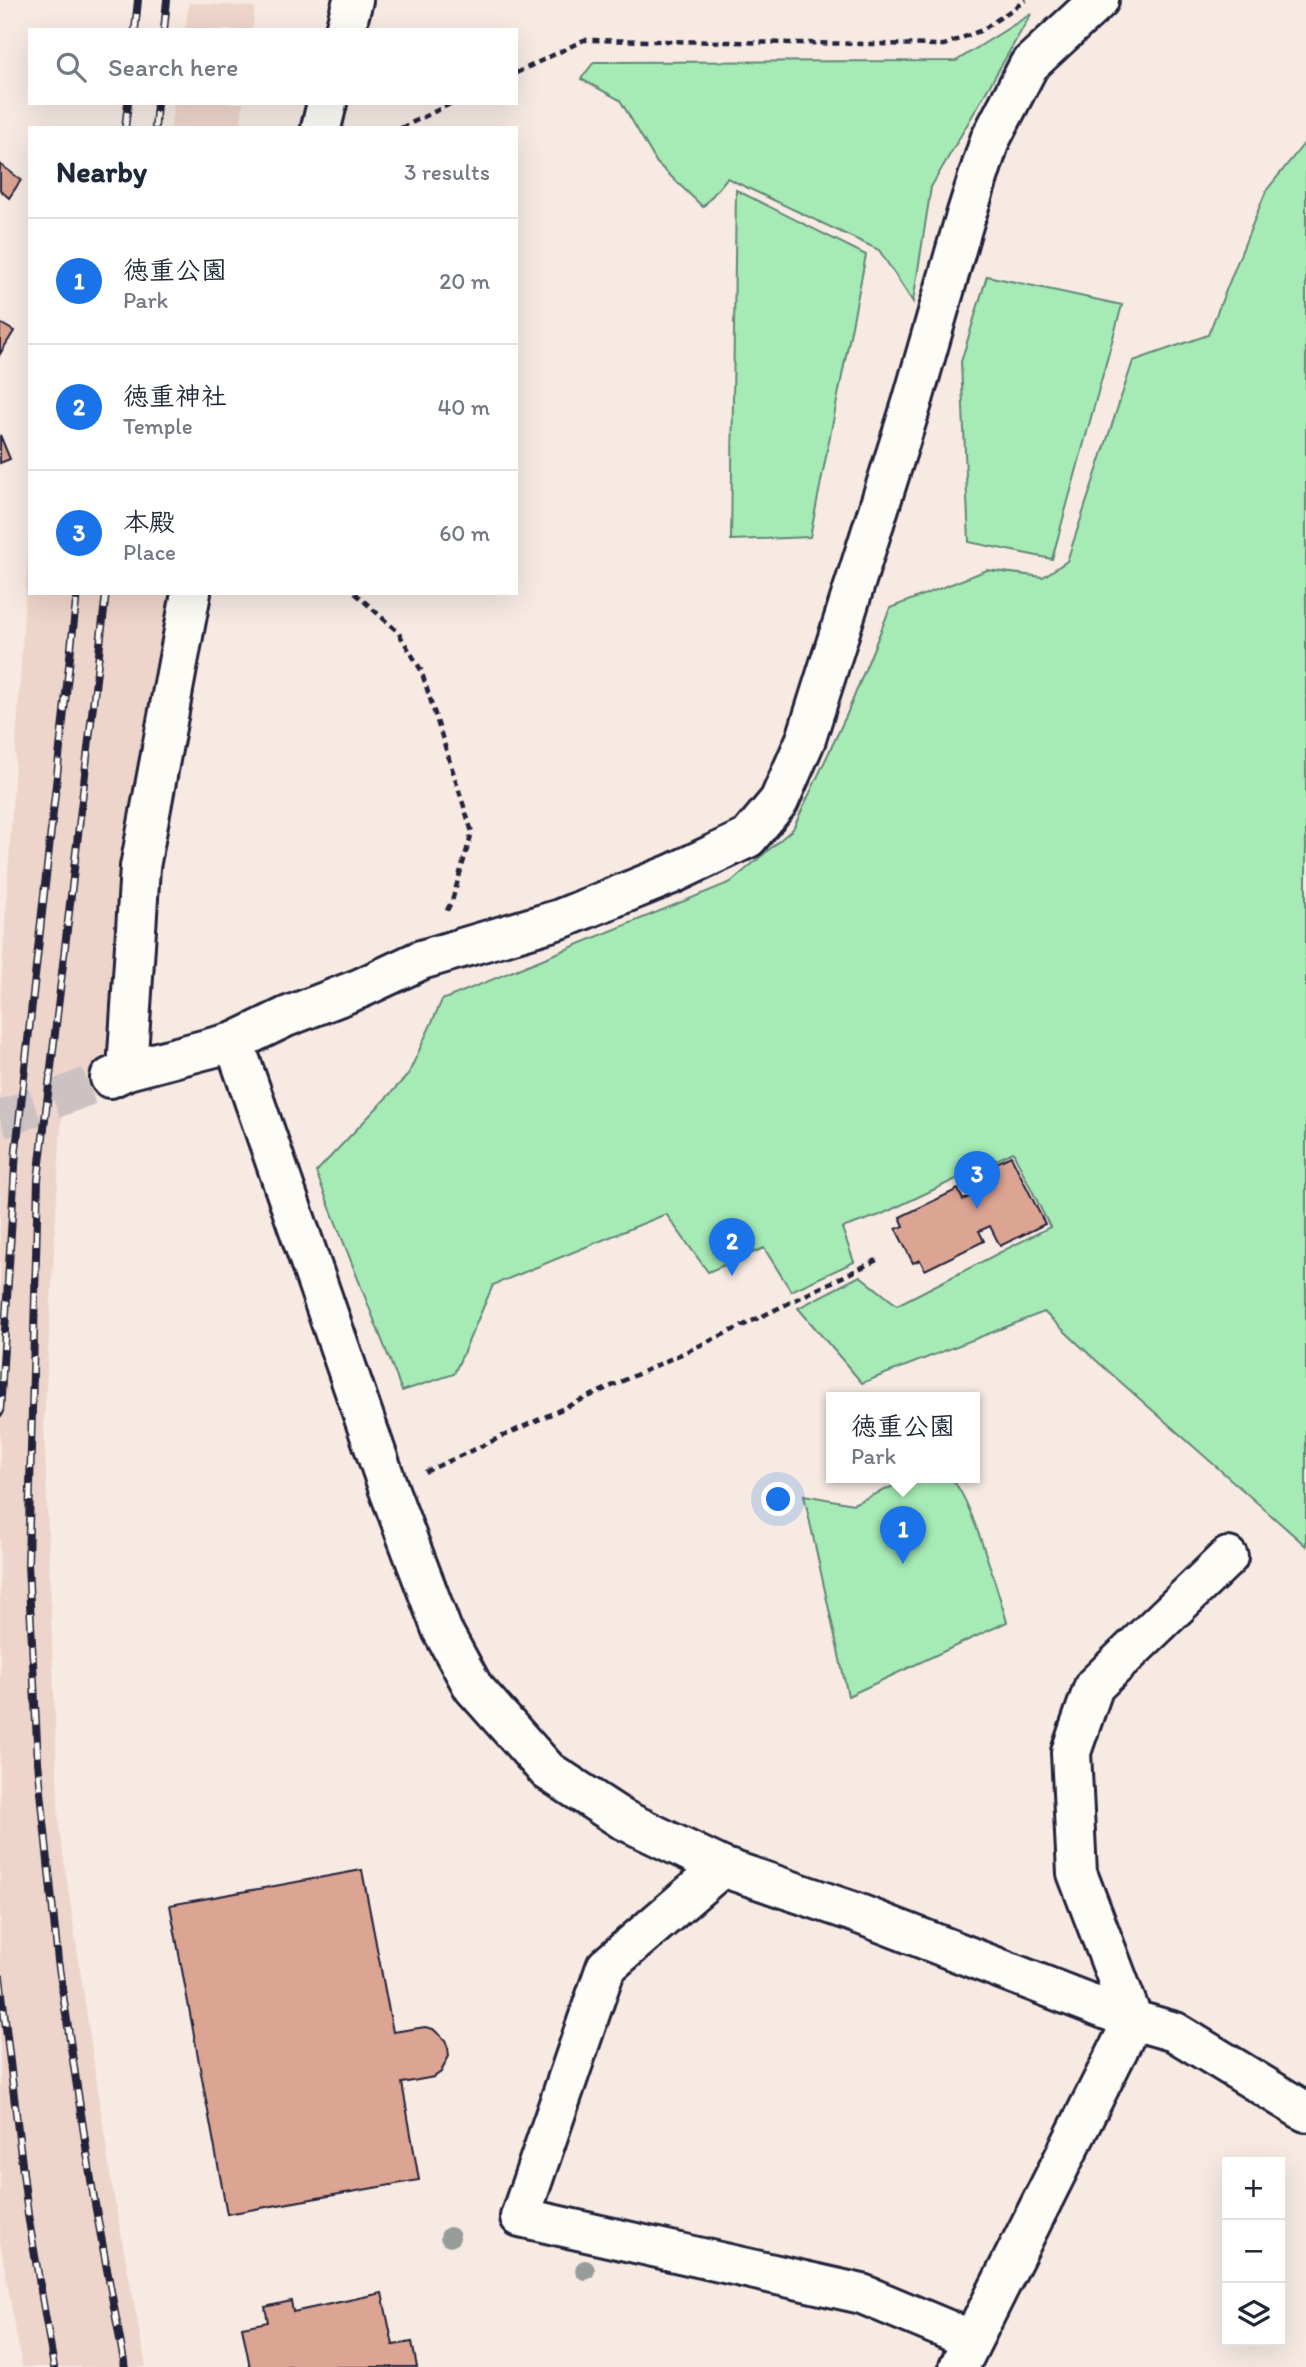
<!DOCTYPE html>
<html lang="en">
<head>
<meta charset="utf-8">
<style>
  :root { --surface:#fff; --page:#f6f6f7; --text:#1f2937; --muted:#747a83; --line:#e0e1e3; --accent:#1a73e8 }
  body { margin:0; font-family:Itim,"Klee One",sans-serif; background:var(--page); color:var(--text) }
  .controls { position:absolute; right:21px; bottom:21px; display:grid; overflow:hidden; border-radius:0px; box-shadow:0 7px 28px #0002 }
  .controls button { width:63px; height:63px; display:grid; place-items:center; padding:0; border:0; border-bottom:2px solid var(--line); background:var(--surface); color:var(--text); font:35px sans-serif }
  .you { position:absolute; left:779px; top:1500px; width:24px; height:24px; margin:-18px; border:5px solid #fff; border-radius:50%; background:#1a73e8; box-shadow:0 0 0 10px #1a73e833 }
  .badge { display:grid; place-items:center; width:46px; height:46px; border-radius:50%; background:var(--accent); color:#fff; font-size:23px; font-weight:700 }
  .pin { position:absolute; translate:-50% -58px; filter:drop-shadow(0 2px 4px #0008) }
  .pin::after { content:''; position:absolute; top:37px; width:24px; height:21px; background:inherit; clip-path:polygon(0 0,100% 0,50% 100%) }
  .popup { position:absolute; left:826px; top:1392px; width:154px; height:91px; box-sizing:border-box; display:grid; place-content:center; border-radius:0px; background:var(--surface); filter:drop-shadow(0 2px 5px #0005); font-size:23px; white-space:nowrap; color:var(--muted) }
  .popup b { font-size:26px; color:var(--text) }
  .popup::after { content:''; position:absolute; left:50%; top:100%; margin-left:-14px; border:14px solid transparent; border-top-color:var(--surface) }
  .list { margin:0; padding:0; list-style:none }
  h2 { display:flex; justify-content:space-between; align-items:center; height:91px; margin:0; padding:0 28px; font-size:30px }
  h2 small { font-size:23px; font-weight:400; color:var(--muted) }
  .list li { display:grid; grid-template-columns:46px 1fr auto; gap:21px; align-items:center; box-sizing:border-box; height:126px; padding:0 28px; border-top:2px solid var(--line) }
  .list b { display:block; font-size:26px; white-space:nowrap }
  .list p { margin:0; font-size:23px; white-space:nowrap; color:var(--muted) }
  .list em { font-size:23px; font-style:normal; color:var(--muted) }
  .icon { flex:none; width:38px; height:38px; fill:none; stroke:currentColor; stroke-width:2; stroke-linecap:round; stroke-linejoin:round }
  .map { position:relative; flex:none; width:1306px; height:2367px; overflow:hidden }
  .search { position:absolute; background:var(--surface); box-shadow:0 7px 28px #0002; left:28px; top:28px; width:490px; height:77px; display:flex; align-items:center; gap:18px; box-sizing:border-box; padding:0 24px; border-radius:0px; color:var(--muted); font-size:26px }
  .panel { position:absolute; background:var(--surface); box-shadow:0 7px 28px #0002; left:28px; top:126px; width:490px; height:469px; border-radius:0px }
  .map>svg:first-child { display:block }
  .built { fill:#eed5cb }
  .green { fill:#a6ebb6; stroke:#648678; stroke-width:2 }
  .building { fill:#dba493; stroke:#22223b; stroke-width:2 }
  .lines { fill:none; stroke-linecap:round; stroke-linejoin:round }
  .street-tunnel { stroke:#ccc2c1; stroke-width:38; stroke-dasharray:38 19; stroke-linecap:butt }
  .street-casing { stroke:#22223b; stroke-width:44 }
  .secondary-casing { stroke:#22223b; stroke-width:44 }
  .path { stroke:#22223b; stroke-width:4.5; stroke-dasharray:7 5; stroke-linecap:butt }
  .street { stroke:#fdfcf7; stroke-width:38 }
  .secondary { stroke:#fdfcf7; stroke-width:38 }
  .rail-casing { stroke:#22223b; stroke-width:8 }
  .rail { stroke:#fdfcf7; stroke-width:5; stroke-dasharray:16; stroke-linecap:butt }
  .tree { fill:#979d9b }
</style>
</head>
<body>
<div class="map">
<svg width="1306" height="2367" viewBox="0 0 1306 2367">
  <rect width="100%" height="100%" fill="#f6eae3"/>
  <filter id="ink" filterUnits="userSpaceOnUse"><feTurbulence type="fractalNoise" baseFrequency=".0143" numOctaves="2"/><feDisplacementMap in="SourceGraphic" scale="14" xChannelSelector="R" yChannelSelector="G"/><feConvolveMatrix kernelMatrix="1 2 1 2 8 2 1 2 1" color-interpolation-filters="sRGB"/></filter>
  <g filter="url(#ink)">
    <g class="built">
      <polygon points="189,3 255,7 252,30 185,30"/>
      <polygon points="174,103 243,103 240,128 171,128"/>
      <polygon points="30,517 30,593 176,593 108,1092 62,1110 44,1423 59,1827 112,2186 146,2367 22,2367 0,2242 0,1006"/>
    </g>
    <g class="green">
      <polygon points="1031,14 931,187 913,302 879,250 727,178 703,207 657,163 620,100 581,79 594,62 956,61"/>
      <polygon points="1306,141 1306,1546 1089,1354 1044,1312 862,1383 798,1308 860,1276 897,1305 1050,1227 1013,1152 880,1215 842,1228 854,1262 791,1291 764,1248 708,1272 666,1214 493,1285 454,1374 402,1391 316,1172 408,1075 442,1000 731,882 793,829 847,714 890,608 987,570 1043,577 1067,561 1133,361 1208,335 1266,191"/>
      <polygon points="736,190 866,255 810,537 731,540"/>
      <polygon points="987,276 1122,305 1052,559 969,542 961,362"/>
      <path d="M 911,1478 C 923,1478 940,1475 950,1479 C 968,1486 1000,1599 1007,1622 L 848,1696 L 804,1495 L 853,1504 Z"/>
    </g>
    <g class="building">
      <polygon points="0,164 21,180 9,198 0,190"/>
      <polygon points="0,323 14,331 0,354"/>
      <polygon points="0,435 10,459 0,463"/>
      <polygon points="1011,1156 1045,1224 1000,1246 990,1226 979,1231 984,1241 925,1270 920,1260 913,1263 896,1229 904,1226 900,1217 958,1189 963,1200 975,1194 967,1177"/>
      <polygon points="362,1870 393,2032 425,2027 433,2029 445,2040 448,2048 449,2056 441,2072 434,2077 402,2083 419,2180 227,2214 170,1905"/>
      <polygon points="382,2293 393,2345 412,2342 417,2367 250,2367 242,2327 268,2322 265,2307 291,2301 293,2312"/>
    </g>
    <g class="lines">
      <polyline class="street-tunnel" points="0,1120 110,1078"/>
      <g class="street-casing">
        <g id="street">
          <polyline points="345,30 353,0"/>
          <polyline points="321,128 327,103"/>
          <polyline points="127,1070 140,867 191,593"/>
          <polyline points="110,1078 127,1070 234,1042 389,1490 442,1630 473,1687 548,1771 622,1819 722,1867 854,1912 1133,2020 1175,2032 1306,2112"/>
          <polyline points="722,1867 606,1967 520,2217 862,2294 972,2340"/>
          <polyline points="959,2367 1133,2020 1077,1873 1071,1752 1094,1686 1228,1557"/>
        </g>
      </g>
      <g class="secondary-casing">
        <polyline id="secondary" points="234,1042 286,1017 361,988 421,960 560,919 672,874 748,838 779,801 806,739 912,403 963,225 990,140 1029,65 1099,0"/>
      </g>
      <g class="path">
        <polyline points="516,73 584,40 944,45 982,30 1026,0"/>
        <polyline points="401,128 452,103"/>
        <polyline points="355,593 398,632 421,670 472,832 452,901 446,912"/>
        <polyline points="425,1472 742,1326 879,1259"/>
      </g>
      <use href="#street" class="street"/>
      <use href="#secondary" class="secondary"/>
      <g class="rail-casing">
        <g id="rail">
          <polyline points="135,30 138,0"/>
          <polyline points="164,30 167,0"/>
          <polyline points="125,128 128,103"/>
          <polyline points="155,128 157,103"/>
          <polyline points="106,593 38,1180 28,1564 38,1762 58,1961 93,2193 125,2367"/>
          <polyline points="0,1413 16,1150 77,593"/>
          <polyline points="0,1977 28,2215 54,2367"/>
        </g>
      </g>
      <use href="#rail" class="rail"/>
    </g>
    <g class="tree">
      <circle cx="450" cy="2237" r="10"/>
      <circle cx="585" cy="2270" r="10"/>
    </g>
  </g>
</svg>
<div class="controls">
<button>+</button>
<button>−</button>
<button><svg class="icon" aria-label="layers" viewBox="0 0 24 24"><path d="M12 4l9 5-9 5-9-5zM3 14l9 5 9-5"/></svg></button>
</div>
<div class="you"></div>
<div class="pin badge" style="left:903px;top:1564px">1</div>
<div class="popup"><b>徳重公園</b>Park</div>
<div class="pin badge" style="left:732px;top:1276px">2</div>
<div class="pin badge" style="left:977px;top:1209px">3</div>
<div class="search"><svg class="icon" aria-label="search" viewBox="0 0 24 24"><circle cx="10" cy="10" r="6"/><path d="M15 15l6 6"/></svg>Search here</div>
<section class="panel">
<h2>Nearby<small>3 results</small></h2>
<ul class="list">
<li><span class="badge">1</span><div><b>徳重公園</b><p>Park</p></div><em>20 m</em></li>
<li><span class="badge">2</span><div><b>徳重神社</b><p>Temple</p></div><em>40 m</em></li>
<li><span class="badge">3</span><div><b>本殿</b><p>Place</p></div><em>60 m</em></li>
</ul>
</section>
</div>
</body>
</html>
